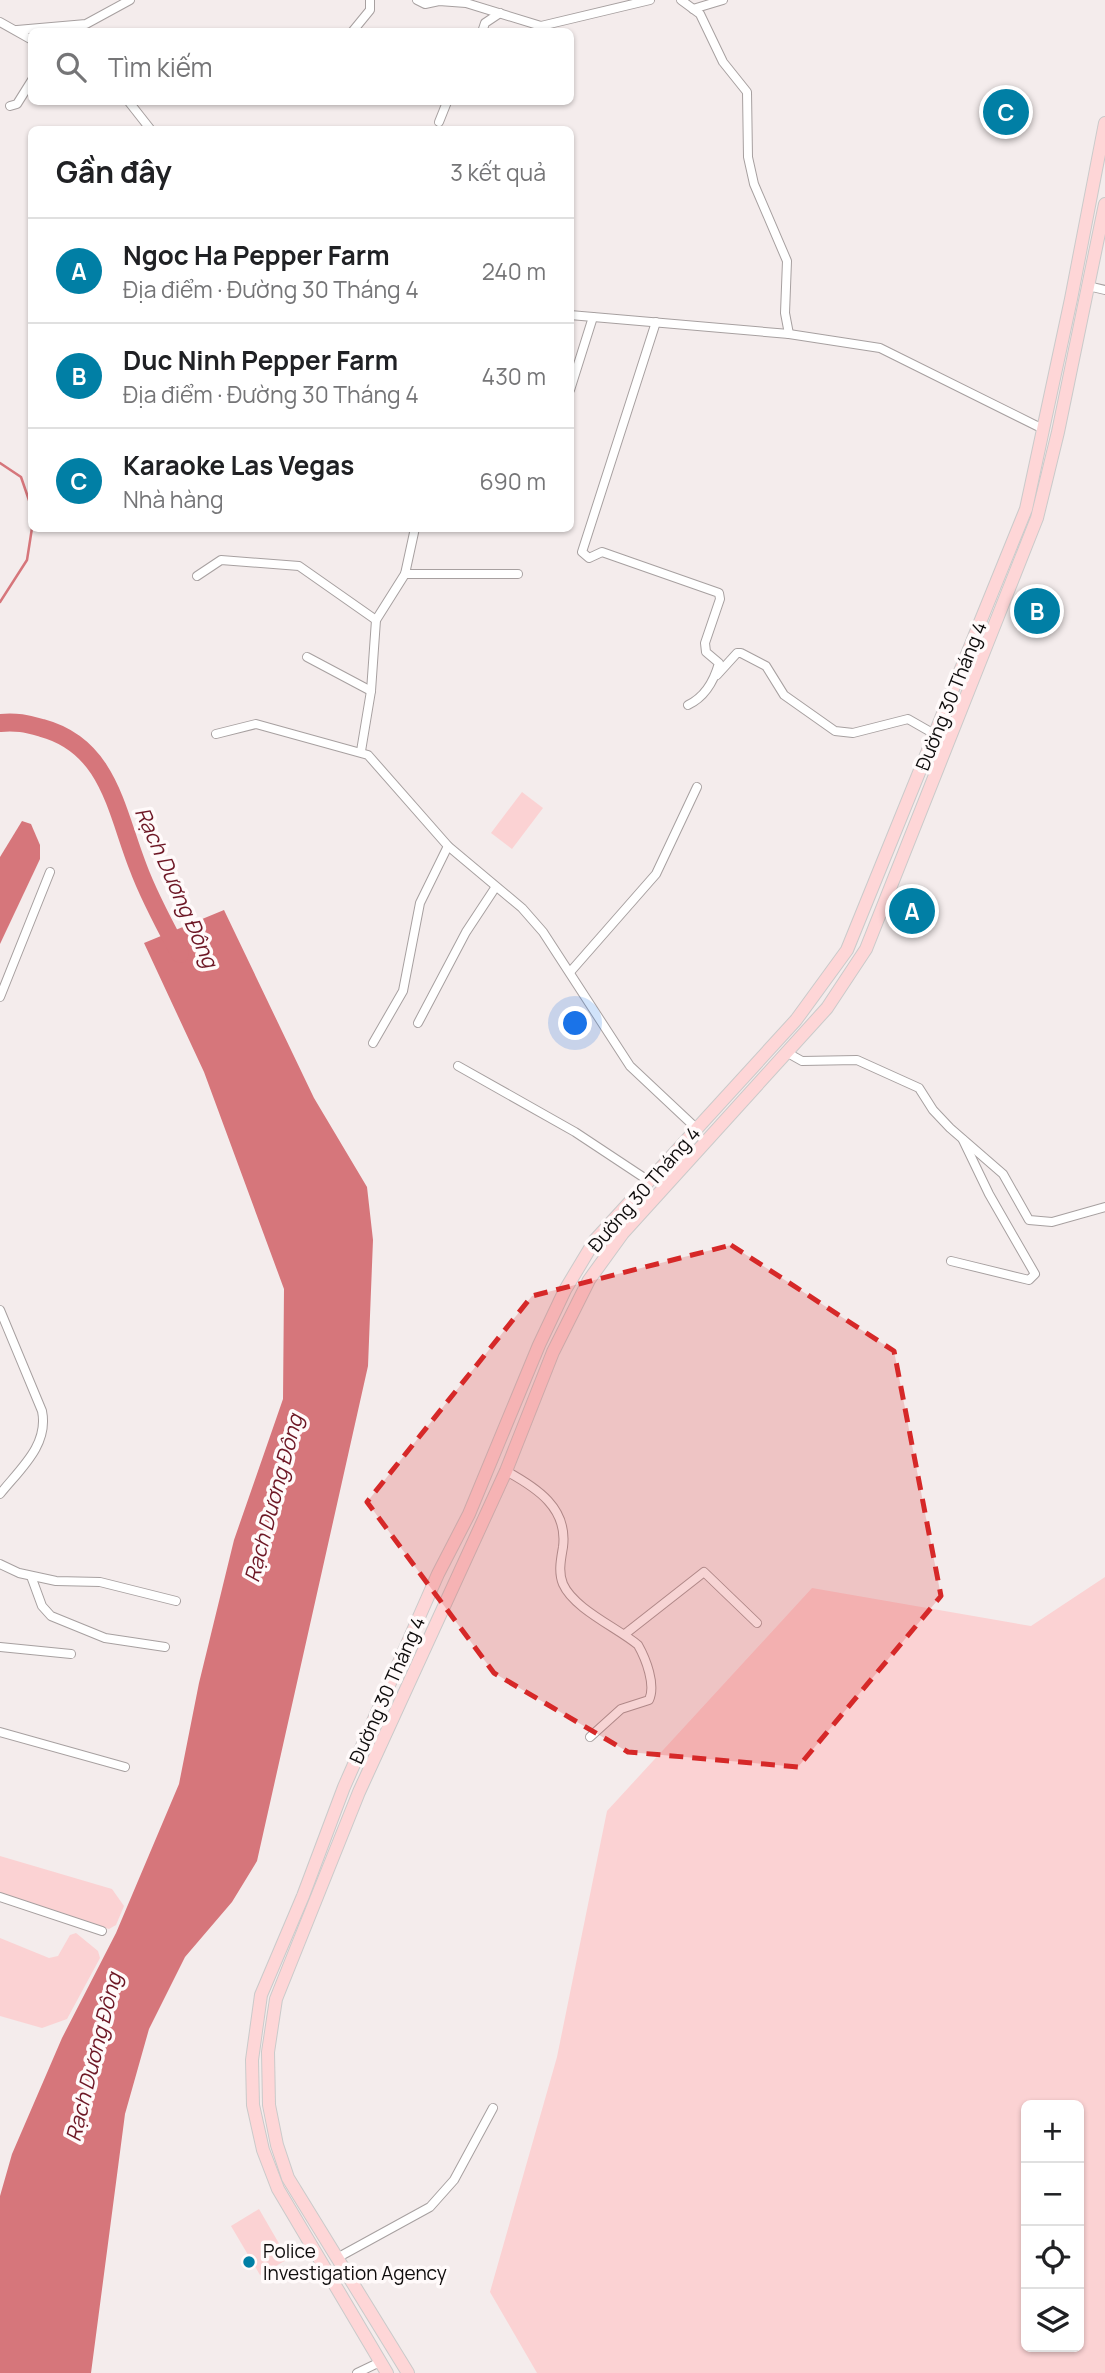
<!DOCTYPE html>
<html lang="vi">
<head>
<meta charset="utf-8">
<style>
  :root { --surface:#fff; --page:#f2f2f2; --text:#202124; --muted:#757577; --line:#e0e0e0; --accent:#017fa5 }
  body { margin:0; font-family:Manrope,sans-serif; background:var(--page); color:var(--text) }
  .controls { position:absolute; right:21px; bottom:21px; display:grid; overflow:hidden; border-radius:10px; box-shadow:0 2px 5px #0004 }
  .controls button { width:63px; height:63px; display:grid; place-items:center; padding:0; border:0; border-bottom:2px solid var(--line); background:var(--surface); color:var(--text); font:35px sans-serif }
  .you { position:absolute; left:576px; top:1024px; width:24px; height:24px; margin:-18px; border:5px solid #fff; border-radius:50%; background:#1a73e8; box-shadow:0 0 0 10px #1a73e833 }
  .badge { display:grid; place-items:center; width:46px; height:46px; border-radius:50%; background:var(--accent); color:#fff; font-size:23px; font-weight:700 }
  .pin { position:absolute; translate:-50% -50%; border:4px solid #fff; box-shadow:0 2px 7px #0006 }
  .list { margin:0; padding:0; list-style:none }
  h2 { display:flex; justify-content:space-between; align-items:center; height:91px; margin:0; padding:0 28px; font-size:30px }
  h2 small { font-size:23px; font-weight:400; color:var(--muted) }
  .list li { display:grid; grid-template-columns:46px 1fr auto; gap:21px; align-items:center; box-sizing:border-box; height:105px; padding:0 28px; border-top:2px solid var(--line) }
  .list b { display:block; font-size:26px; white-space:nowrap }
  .list p { margin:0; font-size:23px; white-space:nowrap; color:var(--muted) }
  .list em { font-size:23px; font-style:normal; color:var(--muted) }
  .icon { flex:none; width:38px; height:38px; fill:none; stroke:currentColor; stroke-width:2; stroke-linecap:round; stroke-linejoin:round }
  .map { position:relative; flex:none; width:1105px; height:2373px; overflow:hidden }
  .search { position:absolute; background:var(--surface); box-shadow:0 2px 5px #0004; left:28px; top:28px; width:546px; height:77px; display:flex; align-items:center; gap:18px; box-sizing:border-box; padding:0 24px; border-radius:10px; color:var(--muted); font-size:26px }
  .panel { position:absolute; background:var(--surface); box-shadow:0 2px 5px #0004; left:28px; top:126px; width:546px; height:406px; border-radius:10px }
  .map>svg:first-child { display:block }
  .green { fill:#fbd2d3; fill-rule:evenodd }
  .water { fill:#d6767b }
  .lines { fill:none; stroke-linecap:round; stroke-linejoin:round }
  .stream { stroke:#d6767b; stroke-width:2.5 }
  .river { stroke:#d6767b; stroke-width:18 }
  .street-casing { stroke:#a7a0a0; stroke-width:10 }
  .primary-casing { stroke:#cacaca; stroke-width:14 }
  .street { stroke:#fff; stroke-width:8 }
  .primary { stroke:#fed6d7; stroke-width:12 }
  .marked { fill:#d62828; fill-opacity:0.2; stroke:#d62828; stroke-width:5; stroke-dasharray:14 9; stroke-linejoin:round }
  .poi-dot { fill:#017fa5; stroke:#fffafa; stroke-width:2.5 }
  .labels { text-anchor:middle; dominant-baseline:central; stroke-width:7; stroke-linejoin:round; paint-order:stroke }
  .street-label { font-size:19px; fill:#0e0c0c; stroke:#fffafa }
  .poi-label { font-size:19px; fill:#0e0c0c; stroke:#fffafa; text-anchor:start }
  .water-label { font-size:21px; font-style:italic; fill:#6d1624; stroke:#fffafa }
</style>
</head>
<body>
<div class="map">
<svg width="1105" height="2373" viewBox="0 0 1105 2373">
  <rect width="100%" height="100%" fill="#f4ecec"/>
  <g class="green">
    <polygon points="522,792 543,808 512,849 491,833"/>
    <path d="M 1105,1577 L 1105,2373 L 537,2373 L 490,2292 L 557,2057 L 607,1811 L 812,1588 L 1031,1626 ZM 1079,2105 L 1079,2347 L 1026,2347 L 1026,2105 Z"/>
    <polygon points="0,1856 112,1889 124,1906 116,1925 109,1929 0,1894"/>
    <polygon points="76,1933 98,1951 100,1958 67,2019 42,2028 0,2016 0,1938 49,1958 58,1956 70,1935"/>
    <polygon points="259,2209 288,2259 260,2275 231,2226"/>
  </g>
  <g class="water">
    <polygon points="22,821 31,824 40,845 40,859 0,944 0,857"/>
    <polygon points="224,910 314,1098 367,1187 373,1240 368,1366 257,1861 232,1902 185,1957 149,2029 125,2114 91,2373 0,2373 0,2196 12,2154 62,2038 116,1933 179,1784 199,1683 234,1540 283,1399 284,1289 204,1072 144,943"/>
  </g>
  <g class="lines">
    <g class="stream">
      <polyline points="0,463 21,477 32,509"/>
      <polyline points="0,602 27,560 32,528"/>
    </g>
    <path class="river" d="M 0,723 C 16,721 27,724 42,728 C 109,746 116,811 138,867 C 149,897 165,926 180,954"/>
    <g class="street-casing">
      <g id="street">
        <polyline points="417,0 425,4 439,1 466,3 541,26 650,0"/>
        <polyline points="681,0 700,14 723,62 747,92 748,157 754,184 787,261 785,313 789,334"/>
        <polyline points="693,9 723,0"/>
        <polyline points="0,22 32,40"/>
        <polyline points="17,30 86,24 130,0"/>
        <polyline points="352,32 370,10 370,0"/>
        <polyline points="482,32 485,23 500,13"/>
        <polyline points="129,102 151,130"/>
        <polyline points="10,106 17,104 32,80"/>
        <polyline points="439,122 447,102"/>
        <polyline points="1088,286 1105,290"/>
        <polyline points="570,315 789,334 880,348 1043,429"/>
        <path d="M 656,322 L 582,552 L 589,558 L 602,552 L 719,593 L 720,599 L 705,643 L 706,652 L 719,663 C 714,681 705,697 688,705"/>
        <polyline points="570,390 593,317"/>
        <polyline points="405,574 518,574"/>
        <polyline points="197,576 221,560 299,566 376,620"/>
        <polyline points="307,657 371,691"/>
        <polyline points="717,675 737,653 741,653 766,666 784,695 835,731 853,733 908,719 936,735"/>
        <polyline points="216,734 256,724 368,755 448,846 522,908 543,932 630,1066 696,1128"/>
        <polyline points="361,751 371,691 376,620 405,574 415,528"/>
        <polyline points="571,971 656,874 697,787"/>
        <polyline points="0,997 50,872"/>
        <polyline points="418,1023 466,932 495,888"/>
        <polyline points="373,1043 403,991 420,903 448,846"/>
        <polyline points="786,1052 802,1061 857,1060 919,1088 933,1110 950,1128 1003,1174 1029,1220 1052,1222 1105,1207"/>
        <polyline points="458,1066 575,1132 649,1181"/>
        <polyline points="951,1261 1029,1280 1035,1274 989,1194 963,1140"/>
        <path d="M 0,1310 L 42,1411 C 49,1445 20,1469 0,1494"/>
        <path d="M 506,1471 C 537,1488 568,1508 563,1547 C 561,1559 558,1572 563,1584 C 574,1609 618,1628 638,1645 C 646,1659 656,1685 649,1700 L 621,1709 L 590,1737"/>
        <polyline points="0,1564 19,1573 56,1581 100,1582 176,1601"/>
        <polyline points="31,1576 42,1606 51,1616 105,1638 165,1647"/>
        <polyline points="625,1634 704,1572 757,1623"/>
        <polyline points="0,1647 71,1654"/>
        <polyline points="0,1732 125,1767"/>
        <polyline points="0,1897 102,1931"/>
        <polyline points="337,2258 430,2207 454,2180 493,2108"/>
        <polyline points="357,2373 380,2362"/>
      </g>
    </g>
    <g class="primary-casing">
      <g id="primary">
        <polyline points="387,2373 278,2189 263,2150 253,2105 252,2060 261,1995 303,1896 344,1787 438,1574 469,1514 539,1345 565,1290 595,1240 796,1020 847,950 1026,509 1071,299 1105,123"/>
        <polyline points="408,2373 288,2178 277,2145 269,2105 268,2052 276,1999 359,1792 506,1471 553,1352 589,1280 623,1233 827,1008 866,949 1037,518 1058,432 1105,204"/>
      </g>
    </g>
    <use href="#street" class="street"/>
    <use href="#primary" class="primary"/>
  </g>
  <path class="marked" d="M 731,1245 L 894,1351 L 941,1596 L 798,1767 L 628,1752 L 494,1673 L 367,1502 L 532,1296 Z"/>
  <circle class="poi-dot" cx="249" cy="2262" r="7"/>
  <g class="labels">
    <g class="street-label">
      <text transform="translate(951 696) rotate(-68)">Đường 30 Tháng 4</text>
      <text transform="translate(644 1189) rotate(-49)">Đường 30 Tháng 4</text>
      <text transform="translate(387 1690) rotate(-66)">Đường 30 Tháng 4</text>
    </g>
    <g class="poi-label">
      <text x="263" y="2251">Police<tspan x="263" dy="22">Investigation Agency</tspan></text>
    </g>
    <g class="water-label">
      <text transform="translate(177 887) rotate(66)">Rạch Dương Đông</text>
      <text transform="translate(273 1498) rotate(-75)">Rạch Dương Đông</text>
      <text transform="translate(93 2057) rotate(-76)">Rạch Dương Đông</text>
    </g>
  </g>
</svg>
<div class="controls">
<button>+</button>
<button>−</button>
<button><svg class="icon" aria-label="locate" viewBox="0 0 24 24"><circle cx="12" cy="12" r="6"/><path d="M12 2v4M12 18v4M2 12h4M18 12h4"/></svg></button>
<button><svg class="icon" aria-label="layers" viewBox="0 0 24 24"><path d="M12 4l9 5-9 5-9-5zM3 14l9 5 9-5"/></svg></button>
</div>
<div class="you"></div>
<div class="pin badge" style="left:912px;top:911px">A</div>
<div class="pin badge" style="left:1037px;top:611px">B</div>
<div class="pin badge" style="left:1006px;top:112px">C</div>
<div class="search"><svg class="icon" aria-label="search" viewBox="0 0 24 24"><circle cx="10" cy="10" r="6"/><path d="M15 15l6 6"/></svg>Tìm kiếm</div>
<section class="panel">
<h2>Gần đây<small>3 kết quả</small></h2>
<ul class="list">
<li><span class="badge">A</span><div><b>Ngoc Ha Pepper Farm</b><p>Địa điểm · Đường 30 Tháng 4</p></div><em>240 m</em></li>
<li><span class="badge">B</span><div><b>Duc Ninh Pepper Farm</b><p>Địa điểm · Đường 30 Tháng 4</p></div><em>430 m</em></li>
<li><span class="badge">C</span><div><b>Karaoke Las Vegas</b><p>Nhà hàng</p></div><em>690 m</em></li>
</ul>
</section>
</div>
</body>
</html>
